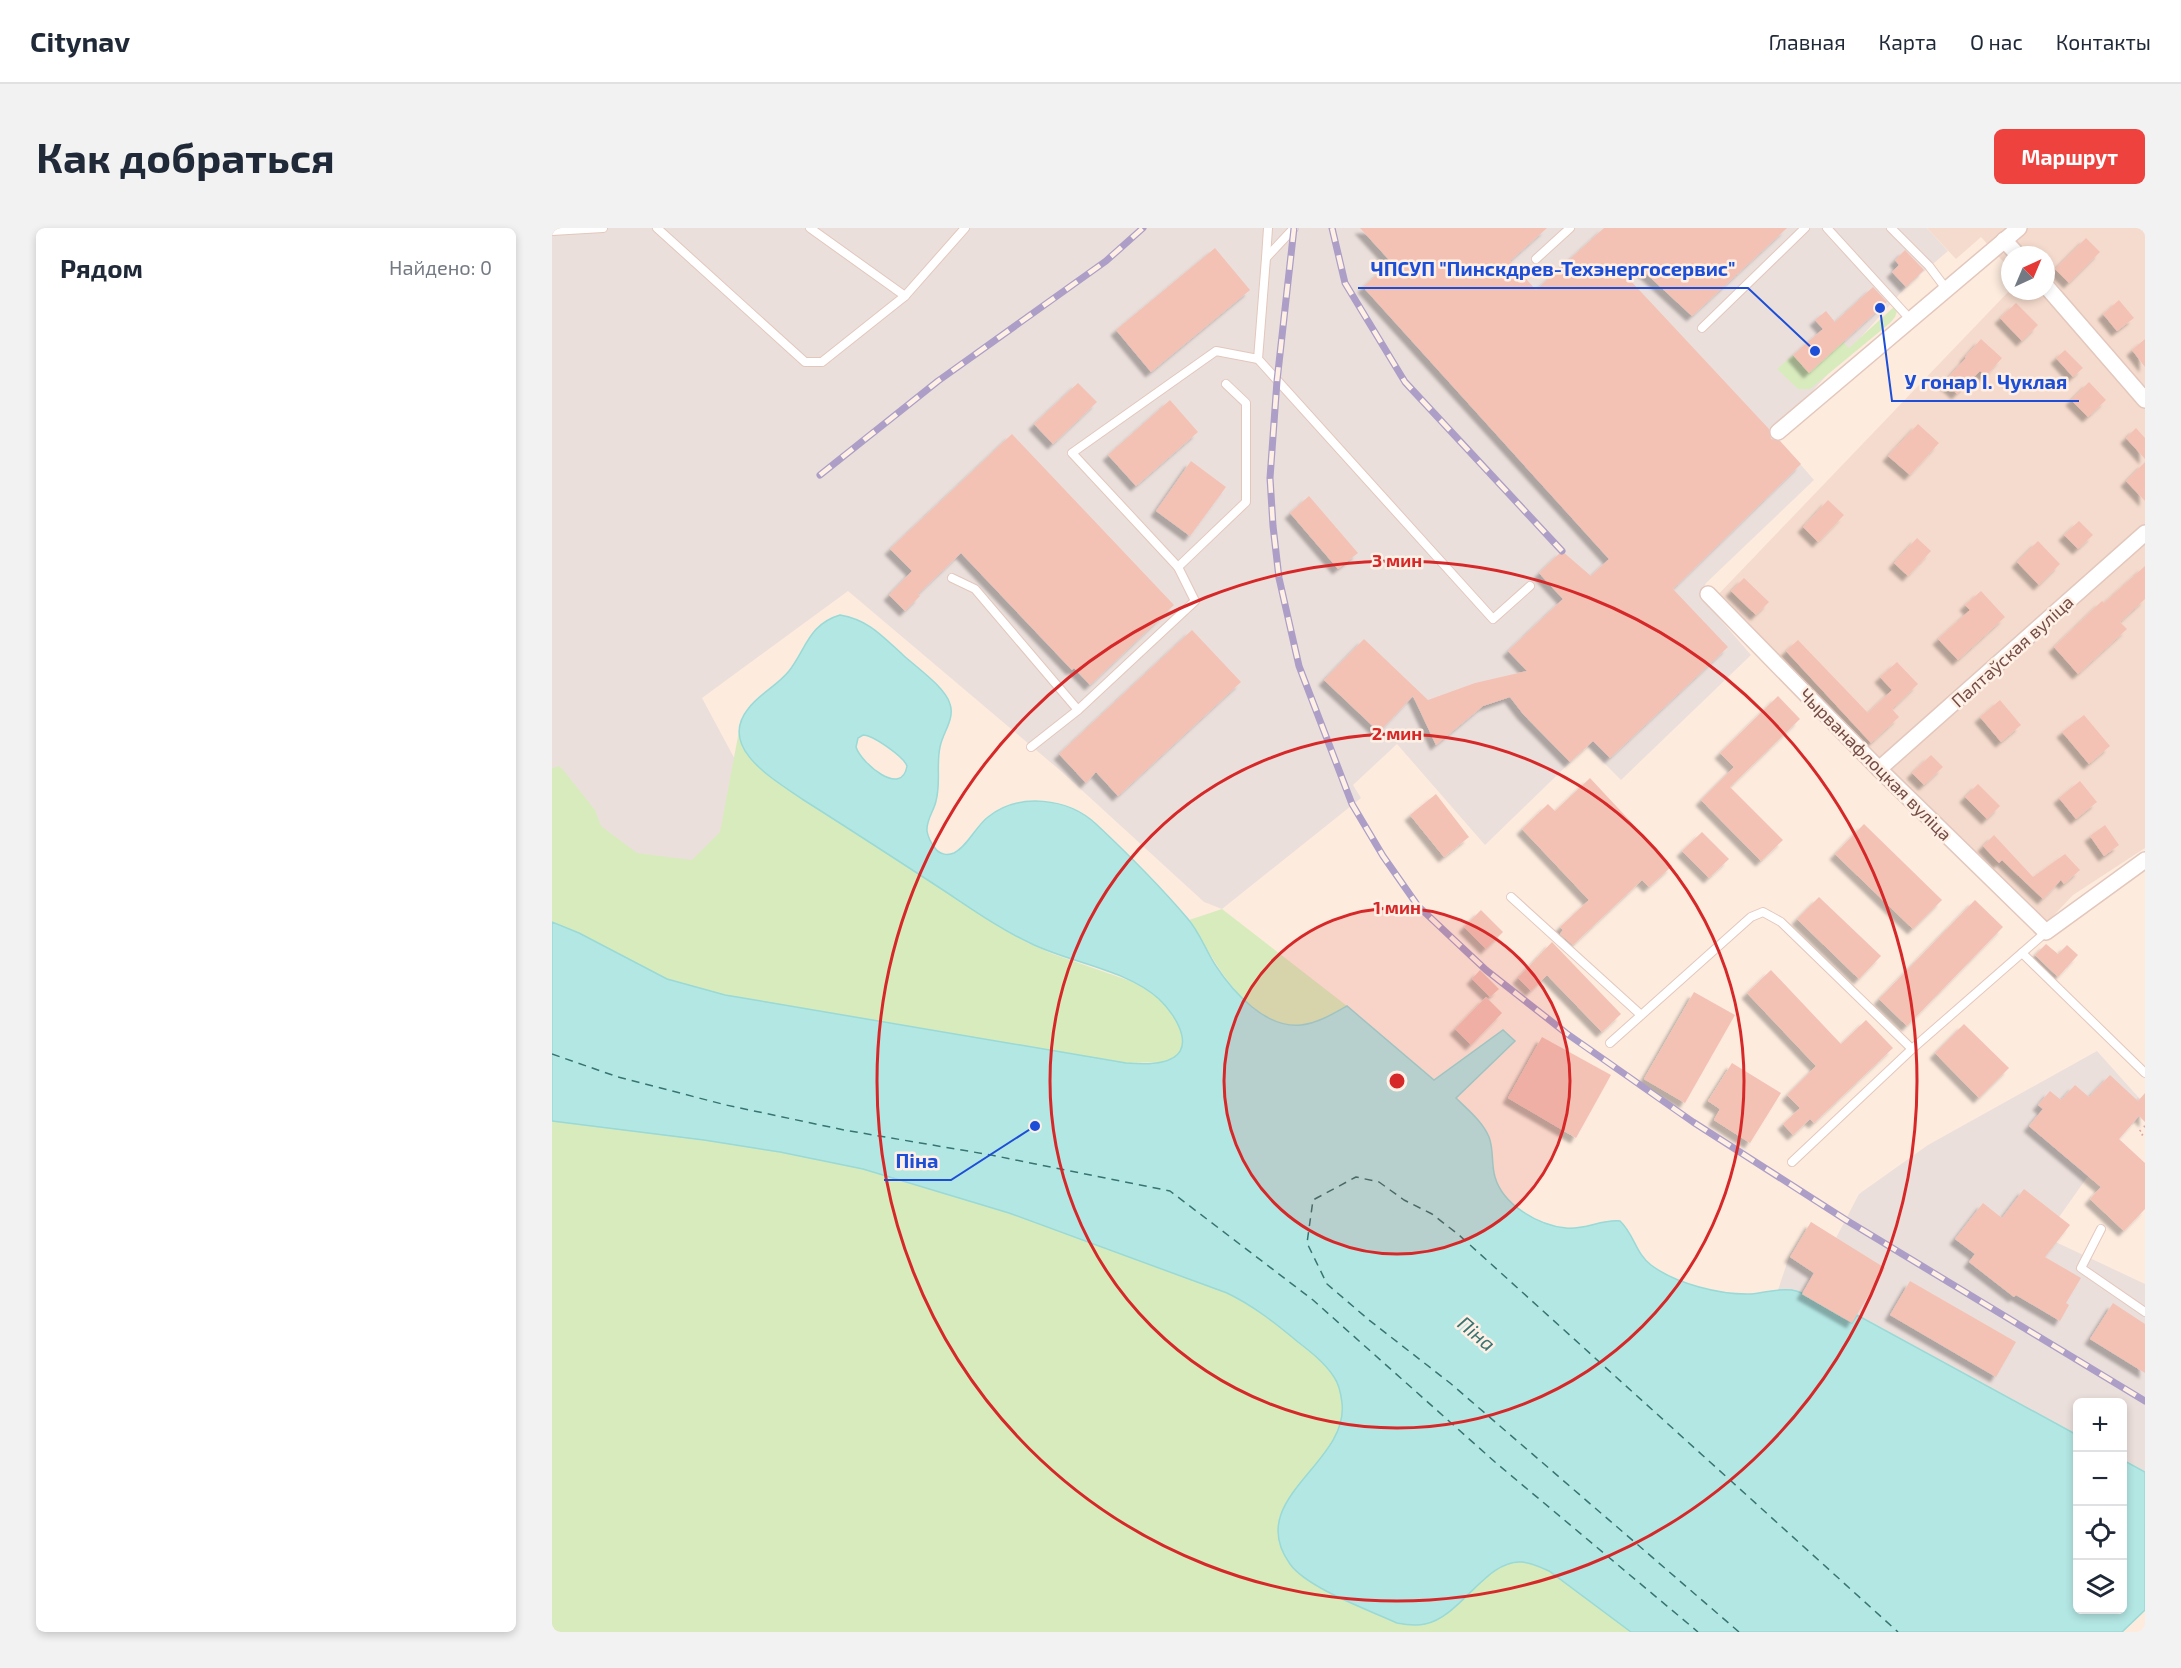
<!DOCTYPE html>
<html lang="ru">
<head>
<meta charset="utf-8">
<style>
  :root { --surface:#fff; --page:#f2f2f3; --text:#1f2937; --muted:#747a83; --line:#e0e1e3; --accent:#ed423d }
  body { margin:0; font-family:"Exo 2",sans-serif; background:var(--page); color:var(--text) }
  .controls { position:absolute; right:18px; bottom:18px; display:grid; overflow:hidden; border-radius:9px; box-shadow:0 3px 9px #0003 }
  .controls button { width:54px; height:54px; display:grid; place-items:center; padding:0; border:0; border-bottom:2px solid var(--line); background:var(--surface); color:var(--text); font:30px sans-serif }
  .compass { position:absolute; left:1449px; top:18px; width:54px; height:54px; border-radius:50%; background:var(--surface); box-shadow:0 3px 9px #0003; rotate:44deg }
  .list { margin:0; padding:0; list-style:none }
  h2 { display:flex; justify-content:space-between; align-items:center; height:78px; margin:0; padding:0 24px; font-size:26px }
  h2 small { font-size:20px; font-weight:400; color:var(--muted) }
  .icon { flex:none; width:33px; height:33px; fill:none; stroke:currentColor; stroke-width:2; stroke-linecap:round; stroke-linejoin:round }
  .map { position:relative; flex:none; width:1593px; height:1404px; overflow:hidden; border-radius:9px }
  header { display:flex; align-items:center; gap:36px; box-sizing:border-box; height:84px; padding:0 30px; background:var(--surface); border-bottom:2px solid var(--line) }
  header strong { font-size:28px }
  nav { display:flex; gap:33px; margin-inline-start:auto; font-size:21px }
  .intro { display:flex; align-items:center; justify-content:space-between; box-sizing:border-box; height:144px; padding:0 36px }
  h1 { margin:0; font-size:42px }
  .button { padding:15px 27px; border-radius:9px; background:var(--accent); color:#fff; font-size:21px; font-weight:700 }
  main { display:flex; gap:36px; padding:0 36px }
  aside { flex:1; background:var(--surface); border-radius:9px; box-shadow:0 3px 9px #0003 }
  .map>svg:first-child { display:block }
  .residential { fill:#f5dbcd }
  .industrial { fill:#ebdfdb }
  .green { fill:#d8ebbd }
  .water { fill:#b3e7e4; stroke:#99d9d6; stroke-width:1.5; fill-rule:evenodd }
  .lines { fill:none; stroke-linecap:round; stroke-linejoin:round }
  .ferry { stroke:#377472; stroke-width:1.5; stroke-dasharray:8 6; stroke-linecap:butt }
  .building { fill:#f4c2b5; filter:url(#shadow) }
  .lane-casing { stroke:#e3c7bd; stroke-width:10 }
  .street-casing { stroke:#e3c7bd; stroke-width:18 }
  .path { stroke:#d8a599; stroke-width:2; stroke-dasharray:1.5 4.5; stroke-linecap:butt }
  .lane { stroke:#fff; stroke-width:8 }
  .street { stroke:#fff; stroke-width:15 }
  .rail-casing { stroke:#ac9ec6; stroke-width:7 }
  .rail { stroke:#fff0e6; stroke-width:4.5; stroke-dasharray:14; stroke-linecap:butt }
  .ring { fill:none; stroke:#d62828; stroke-width:3 }
  .labels { text-anchor:middle; dominant-baseline:central; stroke-width:5; stroke-linejoin:round; paint-order:stroke }
  .street-label { font-size:18px; fill:#744d46; stroke:#fff0e6 }
  .water-label { font-size:20px; font-style:italic; fill:#377472; stroke:#fff0e6 }
  .centre { fill:#d62828; stroke:#fff0e6; stroke-width:3 }
  .ring-label { font-size:18px; text-anchor:middle; font-weight:bold; fill:#d62828; stroke:#fff0e6; stroke-width:5; stroke-linejoin:round; paint-order:stroke }
  .leader { fill:none; stroke:#1d4ed8; stroke-width:2 }
  .callout-dot { fill:#1d4ed8; stroke:#fff0e6; stroke-width:2 }
  .callout-label { font-size:20px; text-anchor:middle; font-weight:bold; fill:#1d4ed8; stroke:#fff0e6; stroke-width:5; stroke-linejoin:round; paint-order:stroke }
</style>
</head>
<body>
<header>
<strong>Citynav</strong>
<nav><a>Главная</a><a>Карта</a><a>О нас</a><a>Контакты</a></nav>
</header>
<div class="intro"><h1>Как добраться</h1><a class="button">Маршрут</a></div>
<main>
<aside>
<h2>Рядом<small>Найдено: 0</small></h2>
<ul class="list">
</ul>
</aside>
<div class="map">
<svg width="1593" height="1404" viewBox="0 0 1593 1404">
  <defs>
    <filter id="shadow"><feDropShadow dx="-5.5" dy="5.5" stdDeviation="1.5" flood-color="#0004"/></filter>
  </defs>
  <rect width="100%" height="100%" fill="#fdebde"/>
  <polygon class="residential" points="1375,0 1593,0 1593,620 1521,667 1486,704 1160,373 1458,62 1494,63 1494,27 1458,27 1458,41 1429,9 1404,31"/>
  <g class="industrial">
    <polygon points="0,0 1375,0 1396,23 1354,59 1222,206 1262,252 1154,355 1148,368 1199,427 1069,552 1035,518 933,617 845,516 801,557 809,570 670,681 652,674 510,544 296,363 150,470 200,563 507,754 0,678"/>
    <polygon points="1545,823 1588,871 1593,884 1575,901 1536,948 1493,1009 1593,1056 1593,1244 1571,1232 1570,1174 1526,1174 1525,1207 1306,1087 1300,1095 1243,1063 1226,1062 1237,1029 1259,994 1284,1010 1307,966 1376,917"/>
  </g>
  <g class="green">
    <polygon points="1343,78 1345,83 1343,89 1338,95 1258,161 1246,161 1225,141 1241,127 1257,144 1291,114 1297,120"/>
    <polygon points="187,503 188,513 220,550 425,684 476,715 501,726 584,755 608,771 627,796 632,809 630,820 623,829 612,834 574,835 173,767 115,751 27,705 0,694 0,540 8,538 43,582 49,598 85,625 140,632 168,604"/>
    <path d="M 670,681 L 795,778 C 781,786 766,795 749,797 C 694,802 661,728 637,692 Z"/>
    <path d="M 0,893 L 152,912 L 228,924 L 311,941 L 457,985 L 675,1065 C 705,1080 766,1121 783,1150 C 791,1163 793,1184 788,1199 C 780,1222 750,1254 734,1274 L 766,1358 L 845,1395 C 909,1404 928,1330 970,1334 C 980,1335 988,1339 997,1343 L 1079,1404 L 0,1404 Z"/>
  </g>
  <path class="water" d="M 288,387 C 317,392 330,408 351,427 C 364,439 393,459 398,476 C 403,491 391,504 388,519 C 384,537 389,555 384,573 C 382,583 374,592 375,603 C 376,609 379,615 383,620 C 387,626 395,628 402,625 C 415,619 424,598 436,589 C 467,564 516,570 544,596 C 576,626 608,658 636,691 C 648,705 654,723 664,738 C 681,764 714,801 749,797 C 766,795 781,786 795,778 L 882,852 L 951,802 L 963,813 L 904,870 C 916,882 930,893 937,909 C 942,922 939,936 943,949 C 951,977 986,997 1014,1000 C 1033,1002 1050,991 1068,993 C 1082,1006 1084,1026 1099,1037 C 1124,1056 1169,1067 1199,1066 C 1213,1065 1226,1060 1240,1062 C 1258,1065 1284,1085 1300,1095 L 1305,1087 L 1525,1207 L 1526,1382 L 1570,1382 L 1571,1232 L 1593,1244 L 1593,1382 L 1570,1404 L 1079,1404 L 997,1343 C 988,1339 980,1335 970,1334 C 934,1331 909,1389 873,1396 C 864,1398 855,1397 845,1395 C 817,1382 755,1360 738,1336 C 691,1271 797,1236 790,1175 C 789,1166 787,1156 782,1149 C 773,1135 759,1124 746,1114 C 723,1095 702,1078 675,1065 L 457,985 L 311,941 L 228,924 L 152,912 L 0,893 L 0,694 L 27,705 L 115,751 L 173,767 L 574,835 C 586,836 598,837 610,834 C 648,826 625,788 607,771 C 574,741 518,735 478,715 C 446,700 417,679 388,660 C 342,630 296,600 250,571 C 223,552 165,520 196,481 C 207,466 225,458 237,443 C 254,421 257,396 288,387 ZM 311,507 C 321,507 352,529 355,538 C 350,570 309,535 304,519 L 306,510 Z"/>
  <g class="lines">
    <g class="ferry">
      <polyline points="0,826 66,849 174,877 292,902 439,927 618,963 761,1072 943,1234 1146,1404"/>
      <polyline points="1187,1404 898,1155 817,1092 775,1056 755,1015 761,972 804,949 827,954 852,972 880,986 907,1007 1346,1404"/>
    </g>
  </g>
  <g class="building">
    <polygon points="808,0 995,0 958,33 984,62 1052,0 1235,0 1140,88 1088,40 1077,51 1217,201 1219,211 1228,213 1249,236 1121,361 1176,419 1058,530 1041,513 1018,534 971,486 958,469 931,478 884,517 861,468 827,504 772,452 812,411 876,472 923,455 975,443 956,423 1011,371 987,345 1010,323 1039,348 1057,331 811,59 839,34"/>
    <polygon points="1534,10 1548,24 1517,55 1503,41"/>
    <polygon points="663,20 698,62 599,144 564,102"/>
    <polygon points="1353,22 1372,42 1354,59 1340,44 1347,37 1343,32"/>
    <polygon points="1321,59 1335,74 1257,145 1241,127 1271,101 1263,92 1274,83 1283,94"/>
    <polygon points="1567,72 1582,90 1565,103 1551,86"/>
    <polygon points="1464,75 1486,97 1470,113 1448,90"/>
    <polygon points="1429,111 1450,130 1434,148 1428,143 1405,166 1392,154 1414,130 1413,129"/>
    <polygon points="1593,111 1593,139 1580,122"/>
    <polygon points="1513,122 1531,140 1521,149 1504,130"/>
    <polygon points="1537,154 1554,172 1536,189 1519,172"/>
    <polygon points="526,155 545,174 501,216 482,196"/>
    <polygon points="618,172 646,204 584,258 556,227"/>
    <polygon points="1366,196 1387,215 1358,247 1336,228"/>
    <polygon points="1584,200 1593,210 1593,231 1574,210"/>
    <polygon points="460,206 622,377 538,457 522,440 520,442 409,325 366,366 368,368 353,383 337,367 360,343 338,321"/>
    <polygon points="639,233 674,259 638,308 604,283"/>
    <polygon points="1593,234 1593,273 1574,253"/>
    <polygon points="757,268 806,325 786,341 738,285"/>
    <polygon points="1276,272 1292,287 1266,314 1251,299"/>
    <polygon points="1527,293 1541,307 1526,321 1512,307"/>
    <polygon points="1365,310 1379,323 1356,348 1342,335"/>
    <polygon points="1486,313 1508,336 1487,357 1465,334"/>
    <polygon points="1593,338 1593,371 1568,394 1575,401 1526,446 1502,419 1550,373 1552,375"/>
    <polygon points="1192,350 1217,374 1204,387 1179,363"/>
    <polygon points="1429,363 1453,389 1406,432 1386,411 1418,382 1413,377"/>
    <polygon points="640,402 689,454 566,568 544,544 534,555 507,526"/>
    <polygon points="1246,412 1316,485 1340,462 1328,449 1345,434 1366,456 1340,481 1347,489 1319,515 1234,423"/>
    <polygon points="1226,468 1248,491 1178,559 1231,612 1209,633 1149,572 1182,539 1168,525"/>
    <polygon points="1448,472 1469,497 1449,514 1428,489"/>
    <polygon points="1532,487 1558,518 1537,536 1510,504"/>
    <polygon points="1379,527 1391,539 1372,557 1360,545"/>
    <polygon points="1038,550 1120,638 1097,659 1090,652 1021,717 1008,706 1011,702 1008,699 1037,672 970,601 996,576 1003,583"/>
    <polygon points="1528,553 1545,574 1524,591 1507,570"/>
    <polygon points="1426,556 1448,578 1435,591 1413,569"/>
    <polygon points="884,566 917,609 892,629 858,587"/>
    <polygon points="1312,596 1390,672 1361,701 1283,626"/>
    <polygon points="1553,597 1567,617 1552,628 1538,608"/>
    <polygon points="1150,604 1177,631 1157,650 1130,623"/>
    <polygon points="1442,607 1481,649 1513,626 1528,642 1512,656 1509,652 1491,671 1450,632 1447,635 1431,618"/>
    <polygon points="1267,669 1329,728 1307,751 1245,691"/>
    <polygon points="1423,672 1451,699 1355,798 1327,771"/>
    <polygon points="929,682 951,704 934,721 912,699"/>
    <polygon points="1000,714 1069,786 1050,804 995,747 979,763 966,750"/>
    <polygon points="1494,716 1506,726 1515,717 1526,727 1506,749 1483,727"/>
    <polygon points="928,742 947,761 938,769 920,751"/>
    <polygon points="1219,742 1289,816 1314,792 1341,820 1262,895 1258,891 1241,907 1231,896 1248,880 1235,867 1264,838 1195,765"/>
    <polygon points="1142,764 1183,787 1133,875 1092,851"/>
    <polygon points="934,769 950,785 919,817 903,801"/>
    <polygon points="1412,796 1457,840 1427,870 1383,825"/>
    <polygon points="990,809 1059,847 1024,910 956,870"/>
    <polygon points="1180,835 1229,865 1198,915 1162,892 1168,881 1156,873"/>
    <polygon points="1558,847 1586,873 1593,865 1593,894 1587,888 1567,911 1593,935 1593,981 1572,1003 1538,971 1549,959 1477,898 1491,881 1486,877 1498,863 1509,872 1523,857 1537,869"/>
    <polygon points="1472,961 1518,997 1493,1029 1529,1050 1514,1075 1517,1077 1508,1093 1464,1067 1462,1069 1417,1034 1423,1026 1403,1011 1431,975 1450,990"/>
    <polygon points="1259,994 1333,1040 1300,1095 1250,1066 1262,1045 1238,1029"/>
    <polygon points="1358,1053 1464,1114 1444,1149 1338,1087"/>
    <polygon points="1561,1075 1593,1096 1593,1145 1538,1111"/>
  </g>
  <g class="lines">
    <g class="lane-casing">
      <g id="lane">
        <polyline points="105,0 253,134 270,134 353,68"/>
        <polyline points="258,0 353,68 413,0"/>
        <polyline points="742,0 714,30 706,131 941,391 978,358"/>
        <polyline points="1275,0 1358,91"/>
        <polyline points="1339,0 1377,38 1395,62"/>
        <polyline points="0,3 51,0"/>
        <polyline points="714,30 716,0"/>
        <polyline points="984,31 1018,0"/>
        <polyline points="1150,100 1253,0"/>
        <polyline points="626,339 694,274 694,175 674,156"/>
        <polyline points="400,350 423,361 526,482"/>
        <polyline points="479,519 526,482 643,373 626,339 520,225 664,123 706,131"/>
        <polyline points="959,669 1089,787"/>
        <polyline points="1470,725 1593,845"/>
        <polyline points="1058,815 1199,689 1211,684 1229,694 1360,821"/>
        <polyline points="1240,934 1360,821 1494,704"/>
        <polyline points="1549,1001 1529,1040 1593,1084"/>
      </g>
    </g>
    <g class="street-casing">
      <g id="street">
        <polyline points="1452,12 1466,27"/>
        <polyline points="1494,58 1593,172"/>
        <polyline points="1226,204 1467,0"/>
        <polyline points="1156,366 1327,541 1494,704 1593,632"/>
        <polyline points="1327,541 1593,305"/>
      </g>
    </g>
    <polyline class="path" points="1593,898 1587,904 1593,909"/>
    <use href="#lane" class="lane"/>
    <use href="#street" class="street"/>
    <g class="rail-casing">
      <g id="rail">
        <polyline points="742,0 725,153 718,250 721,298 727,350 747,438 800,576 831,628 866,678 934,742 1014,805 1141,894 1294,992 1593,1173"/>
        <polyline points="780,0 793,55 853,154 1010,323"/>
        <polyline points="268,247 386,153 554,33 591,0"/>
      </g>
    </g>
    <use href="#rail" class="rail"/>
  </g>
  <circle cx="845" cy="853" r="173" fill="#d62828" fill-opacity=".12"/>
  <g class="ring">
    <circle cx="845" cy="853" r="173"/>
    <circle cx="845" cy="853" r="347"/>
    <circle cx="845" cy="853" r="520"/>
  </g>
  <g class="labels">
    <g class="street-label">
      <text transform="translate(1460 423) rotate(-42)">Палтаўская вуліца</text>
      <text transform="translate(1324 536) rotate(45)">Чырванафлоцкая вуліца</text>
    </g>
    <g class="water-label">
      <text transform="translate(925 1105) rotate(40)">Піна</text>
    </g>
  </g>
  <circle cx="845" cy="853" r="9" class="centre"/>
  <g class="ring-label">
    <text x="845" y="339">3 мин</text>
    <text x="845" y="512">2 мин</text>
    <text x="845" y="686">1 мин</text>
  </g>
  <path class="leader" d="M1263 123L1196 60H806M1328 80L1340 173H1527M483 898L399 952H332"/>
  <g class="callout-dot">
    <circle cx="1263" cy="123" r="6"/>
    <circle cx="1328" cy="80" r="6"/>
    <circle cx="483" cy="898" r="6"/>
  </g>
  <g class="callout-label">
    <text x="1001" y="48">ЧПСУП "Пинскдрев-Техэнергосервис"</text>
    <text x="1434" y="161">У гонар І. Чуклая</text>
    <text x="365" y="940">Піна</text>
  </g>
</svg>
<div class="controls">
<button>+</button>
<button>−</button>
<button><svg class="icon" aria-label="locate" viewBox="0 0 24 24"><circle cx="12" cy="12" r="6"/><path d="M12 2v4M12 18v4M2 12h4M18 12h4"/></svg></button>
<button><svg class="icon" aria-label="layers" viewBox="0 0 24 24"><path d="M12 4l9 5-9 5-9-5zM3 14l9 5 9-5"/></svg></button>
</div>
<svg class="compass" viewBox="-18 -18 36 36"><path d="M0-13l5 13h-10z" fill="#e53935"/><path d="M0 13l5-13h-10z" fill="#747a83"/></svg>
</div>
</main>
</body>
</html>
